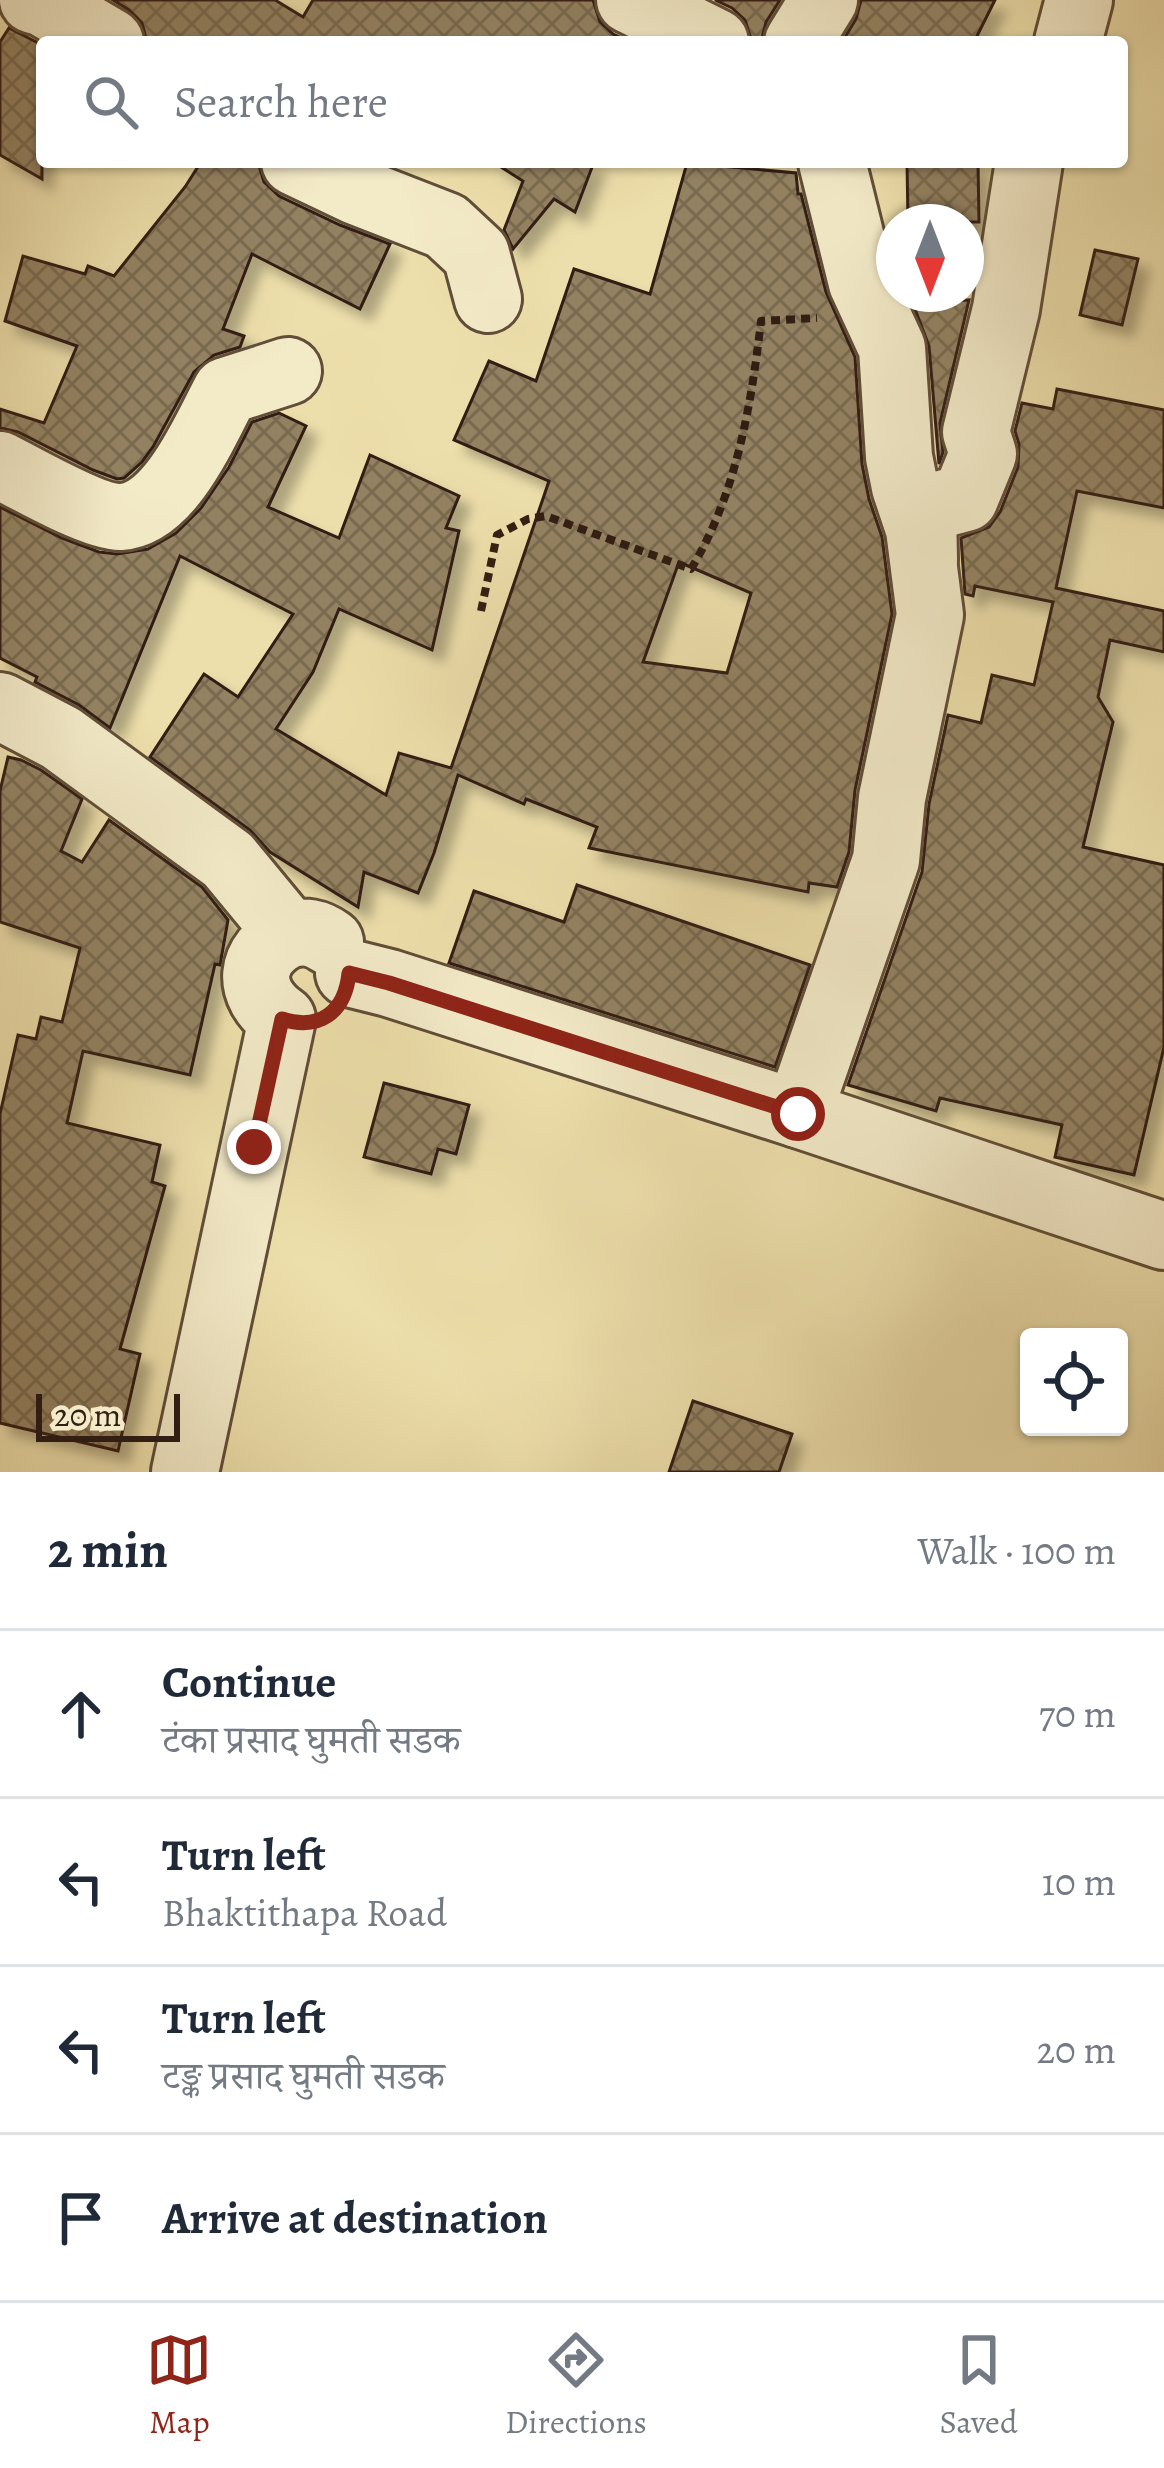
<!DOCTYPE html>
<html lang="en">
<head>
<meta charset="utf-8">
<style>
  :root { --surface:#fff; --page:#f2f2f3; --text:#1f2937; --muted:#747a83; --line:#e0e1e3; --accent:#8f2418 }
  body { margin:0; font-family:Alegreya,"Noto Serif Devanagari",serif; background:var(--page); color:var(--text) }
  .controls { position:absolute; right:36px; bottom:36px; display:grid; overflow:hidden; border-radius:12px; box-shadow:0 3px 9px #0004 }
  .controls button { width:108px; height:108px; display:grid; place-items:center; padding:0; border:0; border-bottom:3px solid var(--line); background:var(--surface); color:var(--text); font:60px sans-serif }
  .compass { position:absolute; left:876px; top:204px; width:108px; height:108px; border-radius:50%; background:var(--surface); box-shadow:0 3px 9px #0004; rotate:180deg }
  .scale { position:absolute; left:36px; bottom:30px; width:144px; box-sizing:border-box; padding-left:12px; border:6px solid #321e12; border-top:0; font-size:33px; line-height:42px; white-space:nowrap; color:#321e12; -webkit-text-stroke:9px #f3eac8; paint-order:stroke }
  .stop { position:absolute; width:36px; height:36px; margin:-27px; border:9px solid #8f2418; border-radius:50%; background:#fff }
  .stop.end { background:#8f2418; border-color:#fff; box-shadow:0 3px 12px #0008 }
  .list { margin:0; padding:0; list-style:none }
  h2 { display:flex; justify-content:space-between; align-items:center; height:156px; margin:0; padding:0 48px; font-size:51px }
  h2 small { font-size:39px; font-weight:400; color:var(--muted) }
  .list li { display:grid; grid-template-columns:78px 1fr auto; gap:36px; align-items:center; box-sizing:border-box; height:168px; padding:0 48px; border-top:3px solid var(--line) }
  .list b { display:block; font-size:45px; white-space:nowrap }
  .list p { margin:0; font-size:39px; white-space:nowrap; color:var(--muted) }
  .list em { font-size:39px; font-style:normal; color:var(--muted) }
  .icon { flex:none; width:66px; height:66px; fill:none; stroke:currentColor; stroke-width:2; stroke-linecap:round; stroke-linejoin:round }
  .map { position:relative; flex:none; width:1164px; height:1472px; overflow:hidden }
  .search { position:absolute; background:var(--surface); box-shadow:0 3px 9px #0004; left:36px; right:36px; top:36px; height:132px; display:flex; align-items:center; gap:30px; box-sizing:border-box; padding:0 42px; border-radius:12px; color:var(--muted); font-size:45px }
  .sheet { height:828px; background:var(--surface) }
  nav { display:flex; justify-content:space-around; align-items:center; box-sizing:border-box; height:168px; border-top:3px solid var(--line); background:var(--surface); font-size:33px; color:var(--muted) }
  nav a { display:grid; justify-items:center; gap:6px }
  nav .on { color:var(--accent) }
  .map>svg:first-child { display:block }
  .building { fill:url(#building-cross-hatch); stroke:#321e12; stroke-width:3; fill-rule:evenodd; filter:url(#shadow) }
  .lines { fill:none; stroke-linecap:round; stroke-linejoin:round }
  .minor-casing { stroke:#614e38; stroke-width:72 }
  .path { stroke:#321e12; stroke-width:8; stroke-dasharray:9 6; stroke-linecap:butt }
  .minor { stroke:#f3eac8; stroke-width:66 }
  .route { stroke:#8f2418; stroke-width:15 }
</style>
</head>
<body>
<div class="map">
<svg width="1164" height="1472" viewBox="0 0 1164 1472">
  <defs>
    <pattern id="building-cross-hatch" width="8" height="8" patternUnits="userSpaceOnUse" patternTransform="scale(3)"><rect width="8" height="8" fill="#938262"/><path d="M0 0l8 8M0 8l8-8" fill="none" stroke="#796a4f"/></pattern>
    <filter id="shadow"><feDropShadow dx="11" dy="11" stdDeviation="6" flood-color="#0004"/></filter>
  </defs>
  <rect width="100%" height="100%" fill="#eddfab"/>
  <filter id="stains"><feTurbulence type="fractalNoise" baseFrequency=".00167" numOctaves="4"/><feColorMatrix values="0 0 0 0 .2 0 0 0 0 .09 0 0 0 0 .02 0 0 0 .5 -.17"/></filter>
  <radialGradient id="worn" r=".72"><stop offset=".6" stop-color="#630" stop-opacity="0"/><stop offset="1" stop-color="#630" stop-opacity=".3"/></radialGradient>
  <g class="building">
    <polygon points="113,0 275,0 303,17 313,0 593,0 600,22 613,34 630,42 147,42 142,23 129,10"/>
    <polygon points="715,0 780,0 766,22 761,42 752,42 745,20 732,8"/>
    <polygon points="861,0 995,0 974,42 842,42 856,19"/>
    <polygon points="9,28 42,45 42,179 0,155 0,42"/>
    <polygon points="201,162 258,162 264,182 279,196 340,225 390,244 360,309 252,254 223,329 244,336 240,347 214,355 194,372 153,447 142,462 124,478 117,479 93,470 18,432 0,428 0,409 44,423 77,346 5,321 23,256 85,274 88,266 114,276 185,187"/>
    <polygon points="493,162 594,162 575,212 554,199 513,249 504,230 523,181"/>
    <polygon points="907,162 978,162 979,222 908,222"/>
    <path d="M 687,163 L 796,173 L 798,194 L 801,194 L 826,292 L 855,357 L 862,464 L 869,499 L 882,537 L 892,614 L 855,790 L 849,852 L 837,887 L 809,883 L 808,892 L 589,848 L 597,827 L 526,799 L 524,804 L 458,775 L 434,853 L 418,893 L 364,872 L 358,907 L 270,852 L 250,830 L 150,757 L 204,674 L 238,697 L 293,614 L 180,556 L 110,728 L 79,705 L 35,682 L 37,677 L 0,658 L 0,507 L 62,538 L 99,552 L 117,554 L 148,549 L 176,533 L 201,508 L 229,467 L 252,422 L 279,413 L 306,426 L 268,507 L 339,538 L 370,455 L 459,496 L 446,528 L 459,531 L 432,650 L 339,609 L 313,672 L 276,729 L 386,795 L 399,753 L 451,768 L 549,481 L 454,440 L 489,361 L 536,381 L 574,269 L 650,294 ZM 679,562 L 751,593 L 727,673 L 643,662 Z"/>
    <polygon points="1095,250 1138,259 1122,325 1080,315"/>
    <polygon points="969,300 940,423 943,452 939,464 929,346 913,304"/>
    <polygon points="1057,389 1164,410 1164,508 1077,491 1056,588 1164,611 1164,652 1110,640 1098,697 1113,722 1083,847 1164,865 1164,1047 1134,1175 1055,1157 1062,1125 940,1098 936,1111 848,1085 922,872 929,804 948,715 981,723 992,675 1034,685 1053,602 975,586 973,596 965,594 961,538 989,527 1000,512 1018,467 1019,444 1015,431 1022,403 1053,409"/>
    <polygon points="8,757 21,760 41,770 82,799 61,851 82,862 109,820 202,887 228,920 220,965 215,964 190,1075 83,1051 67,1123 160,1145 152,1182 165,1186 120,1349 140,1354 118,1451 0,1423 0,1114 18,1035 36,1039 41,1017 62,1022 80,948 0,922 0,791"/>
    <polygon points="577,885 810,965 775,1067 449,963 474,891 564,922"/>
    <polygon points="384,1083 469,1105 456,1154 438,1149 431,1174 364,1157"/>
    <polygon points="693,1401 792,1434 779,1472 669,1472"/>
  </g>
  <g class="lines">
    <g class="minor-casing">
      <g id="minor">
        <polyline points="33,0 44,3 110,42"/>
        <polyline points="630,0 715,42"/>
        <polyline points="798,42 824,0"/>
        <polyline points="1068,42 1079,0"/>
        <polyline points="295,162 356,191 446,226 476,254 488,299"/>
        <path d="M 0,465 C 25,478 95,518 121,517 C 171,514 205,430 226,391 L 288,371"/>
        <polyline points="924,560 923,509 965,498 983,454 976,432 1006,309 1029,162"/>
        <path d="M 0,706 L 61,738 L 228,860 L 289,934 C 305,931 316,932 330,942"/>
        <polyline points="349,973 389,983 798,1114 1164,1236"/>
        <polyline points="798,1114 886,860 892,798 930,615 919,529 905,487 899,457 892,348 862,283 832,162"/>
        <path d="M 185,1472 L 282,1019 C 245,993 248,953 289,934"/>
      </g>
    </g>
    <path class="path" d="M 481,611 L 497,535 L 528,519 L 546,516 L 691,569 C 736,495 751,407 761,321 L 817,318"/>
    <use href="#minor" class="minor"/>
  </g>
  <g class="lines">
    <path class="route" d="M 254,1147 L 282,1019 C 320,1031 345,1012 349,973 L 389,983 L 798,1114"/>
  </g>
  <rect width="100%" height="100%" filter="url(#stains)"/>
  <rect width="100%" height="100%" fill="url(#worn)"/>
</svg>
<div class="controls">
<button><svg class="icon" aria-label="locate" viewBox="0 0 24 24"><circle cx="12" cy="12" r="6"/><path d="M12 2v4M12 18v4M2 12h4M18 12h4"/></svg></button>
</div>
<svg class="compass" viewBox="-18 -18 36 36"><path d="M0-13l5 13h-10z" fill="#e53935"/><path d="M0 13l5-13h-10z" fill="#747a83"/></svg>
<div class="scale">20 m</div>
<div class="stop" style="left:798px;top:1114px"></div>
<div class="stop end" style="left:254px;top:1147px"></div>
<div class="search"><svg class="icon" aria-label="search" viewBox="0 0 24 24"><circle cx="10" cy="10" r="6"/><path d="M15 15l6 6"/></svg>Search here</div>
</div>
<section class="sheet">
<h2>2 min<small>Walk · 100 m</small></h2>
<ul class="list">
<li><svg class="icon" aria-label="ahead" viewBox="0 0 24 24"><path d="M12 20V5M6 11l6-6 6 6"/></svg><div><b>Continue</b><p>टंका प्रसाद घुमती सडक</p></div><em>70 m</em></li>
<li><svg class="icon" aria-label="left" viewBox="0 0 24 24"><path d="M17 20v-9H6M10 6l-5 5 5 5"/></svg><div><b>Turn left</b><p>Bhaktithapa Road</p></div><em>10 m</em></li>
<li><svg class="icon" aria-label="left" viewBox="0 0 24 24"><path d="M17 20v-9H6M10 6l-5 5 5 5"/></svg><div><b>Turn left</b><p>टङ्क प्रसाद घुमती सडक</p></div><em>20 m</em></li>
<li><svg class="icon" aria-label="arrive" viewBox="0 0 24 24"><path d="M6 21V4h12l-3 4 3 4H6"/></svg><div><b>Arrive at destination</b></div></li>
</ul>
</section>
<nav>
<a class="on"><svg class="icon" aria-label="map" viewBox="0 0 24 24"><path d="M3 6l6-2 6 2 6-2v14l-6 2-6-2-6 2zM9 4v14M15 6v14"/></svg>Map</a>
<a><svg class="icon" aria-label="directions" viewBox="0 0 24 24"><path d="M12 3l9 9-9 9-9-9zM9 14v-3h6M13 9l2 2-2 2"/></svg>Directions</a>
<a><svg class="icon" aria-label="saved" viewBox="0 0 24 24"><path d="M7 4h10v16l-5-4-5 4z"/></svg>Saved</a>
</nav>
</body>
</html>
